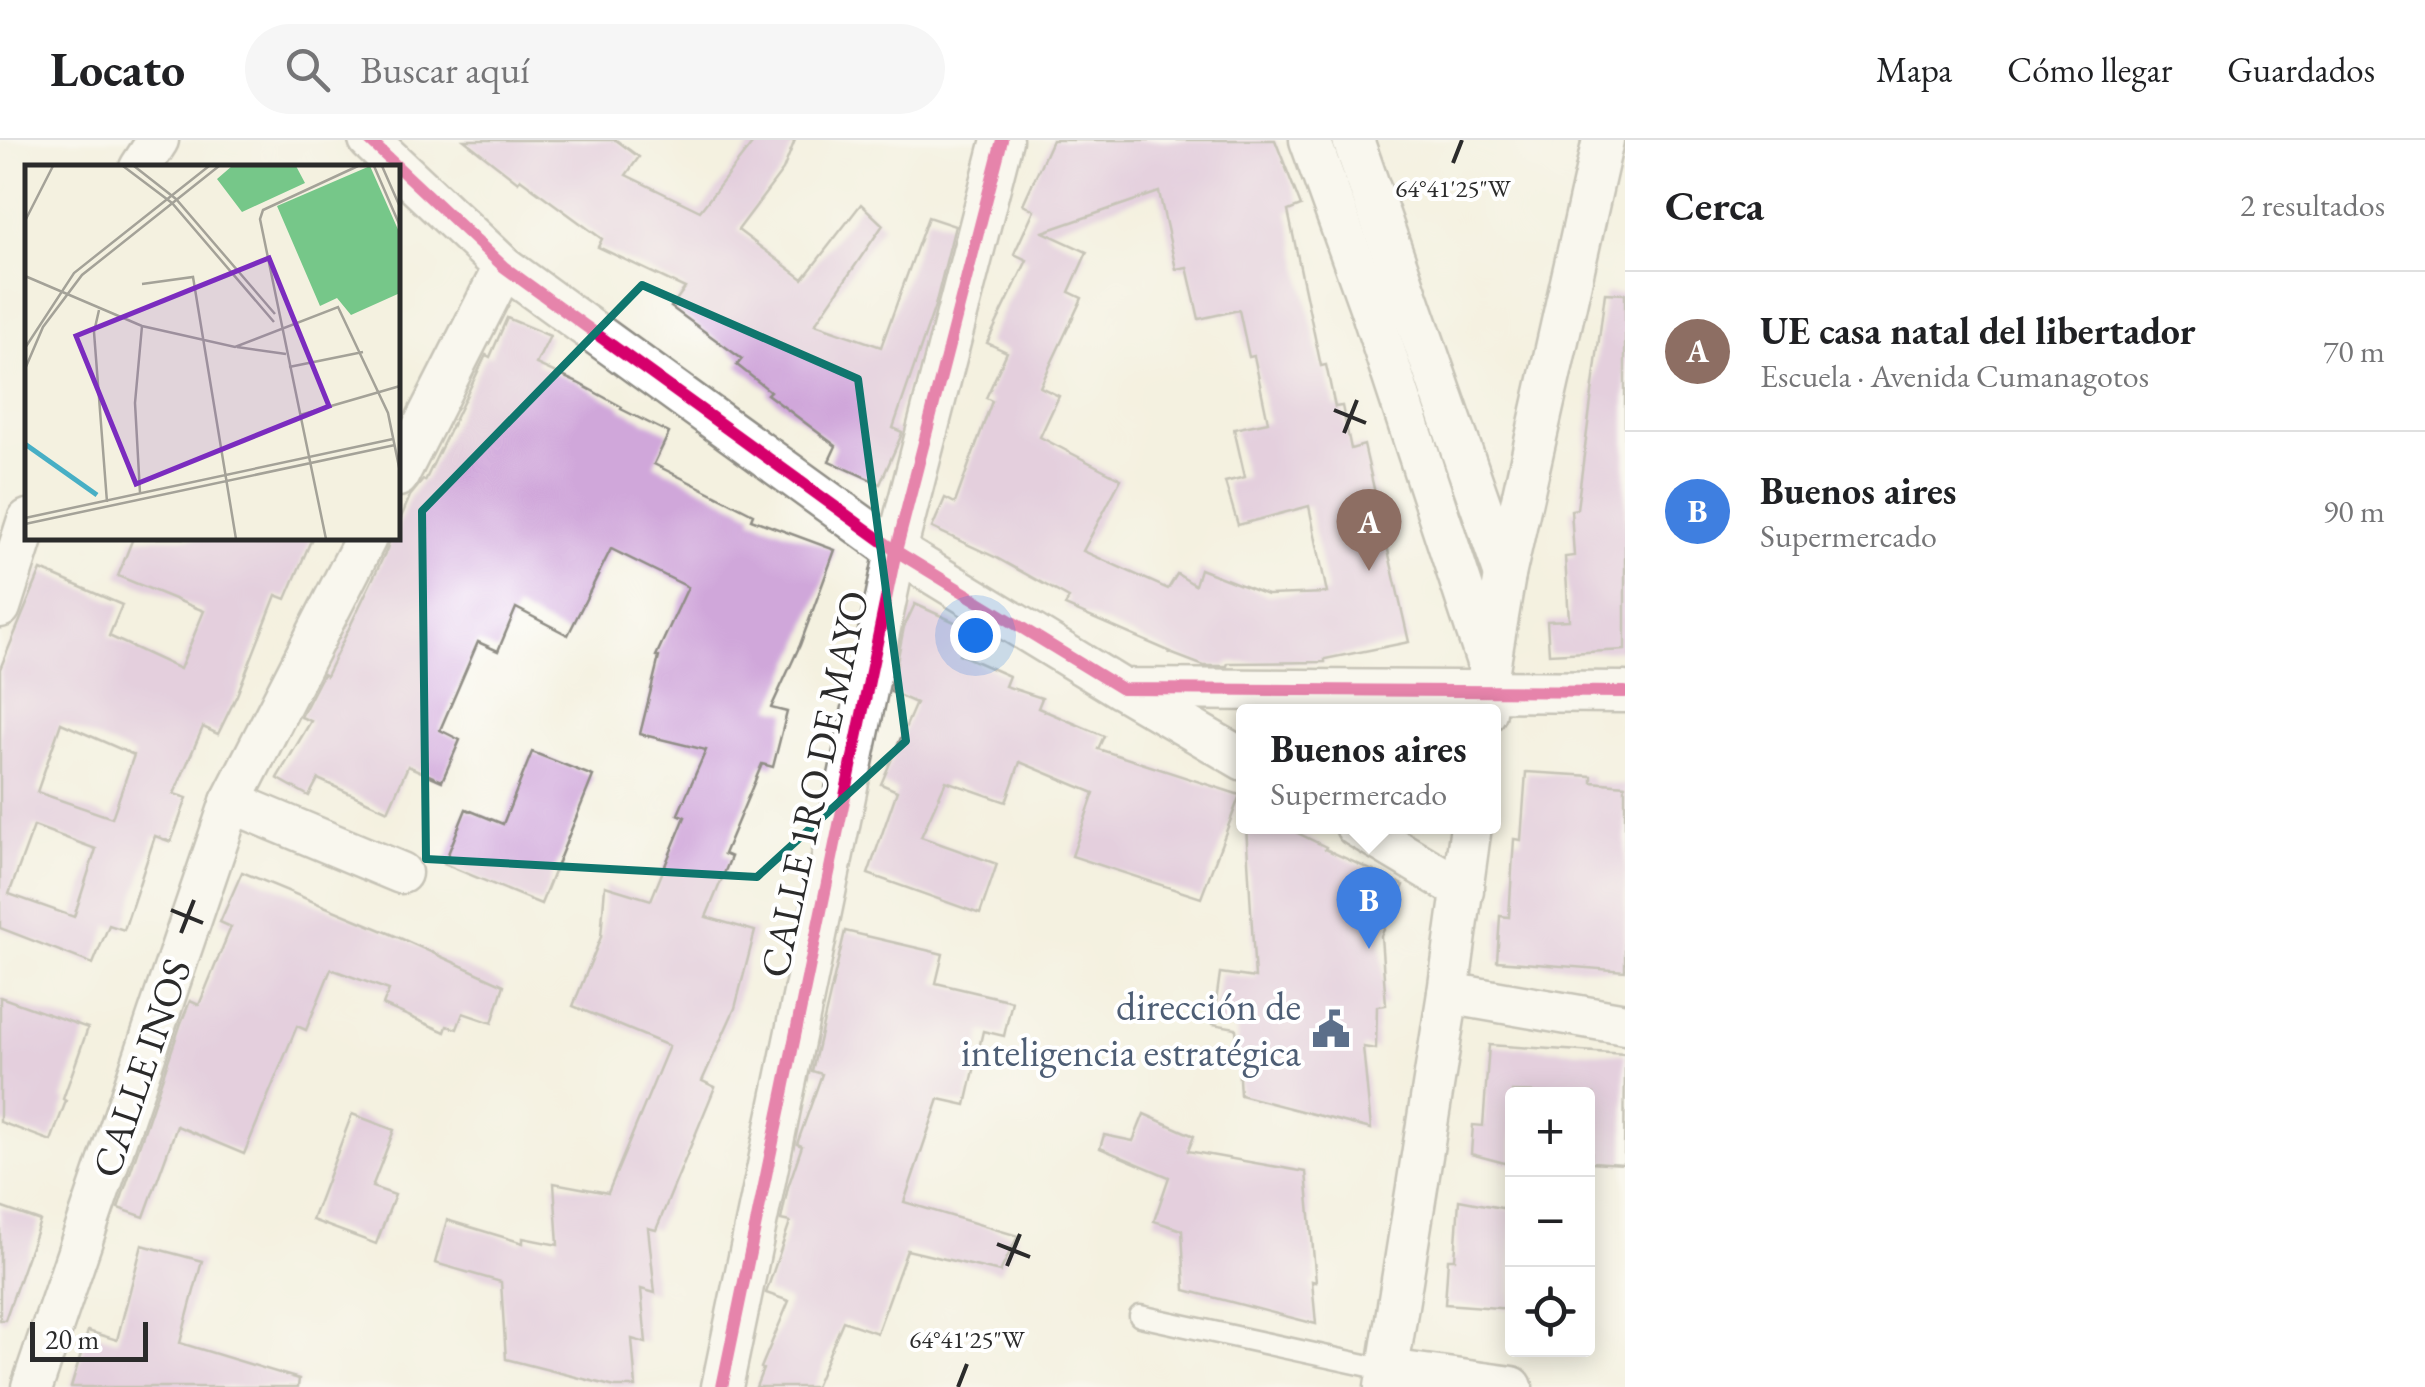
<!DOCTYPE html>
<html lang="es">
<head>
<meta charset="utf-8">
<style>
  :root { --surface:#fff; --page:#f6f6f6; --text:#202124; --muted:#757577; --line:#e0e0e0; --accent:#d1495b }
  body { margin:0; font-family:"EB Garamond",serif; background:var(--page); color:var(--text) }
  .controls { position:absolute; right:30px; bottom:30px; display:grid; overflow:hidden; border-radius:10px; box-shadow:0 5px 25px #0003 }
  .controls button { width:90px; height:90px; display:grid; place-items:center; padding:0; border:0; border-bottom:2px solid var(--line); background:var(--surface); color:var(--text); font:50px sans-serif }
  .scale { position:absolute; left:30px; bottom:25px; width:118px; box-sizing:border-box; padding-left:10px; border:5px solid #2b2b2b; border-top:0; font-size:28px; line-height:35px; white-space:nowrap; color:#2b2b2b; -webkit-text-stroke:8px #fff; paint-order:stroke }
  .you { position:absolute; left:975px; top:495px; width:35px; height:35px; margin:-25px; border:8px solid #fff; border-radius:50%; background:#1a73e8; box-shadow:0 0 0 15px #1a73e833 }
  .badge { display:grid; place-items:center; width:65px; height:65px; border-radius:50%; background:var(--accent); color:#fff; font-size:32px; font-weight:700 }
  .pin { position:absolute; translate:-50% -82px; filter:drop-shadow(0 2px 5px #0008) }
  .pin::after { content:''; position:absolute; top:52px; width:35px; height:30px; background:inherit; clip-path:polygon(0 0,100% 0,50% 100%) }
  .popup { position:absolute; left:1236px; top:564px; width:265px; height:130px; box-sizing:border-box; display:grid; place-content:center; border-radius:10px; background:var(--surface); filter:drop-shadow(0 2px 8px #0005); font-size:32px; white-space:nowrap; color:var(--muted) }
  .popup b { font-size:38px; color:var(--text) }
  .popup::after { content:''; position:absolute; left:50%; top:100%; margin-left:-20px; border:20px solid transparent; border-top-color:var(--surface) }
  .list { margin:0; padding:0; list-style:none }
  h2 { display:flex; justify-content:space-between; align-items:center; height:130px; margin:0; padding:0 40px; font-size:42px }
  h2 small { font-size:32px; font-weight:400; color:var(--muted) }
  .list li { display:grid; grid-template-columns:65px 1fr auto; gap:30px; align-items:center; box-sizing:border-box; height:160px; padding:0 40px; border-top:2px solid var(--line) }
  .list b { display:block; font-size:38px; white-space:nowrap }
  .list p { margin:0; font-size:32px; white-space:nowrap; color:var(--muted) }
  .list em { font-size:32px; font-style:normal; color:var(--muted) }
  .icon { flex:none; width:55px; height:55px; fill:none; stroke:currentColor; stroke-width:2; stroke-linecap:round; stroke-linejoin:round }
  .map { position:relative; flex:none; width:1625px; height:1247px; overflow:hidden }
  header { display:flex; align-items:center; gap:60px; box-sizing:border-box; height:140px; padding:0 50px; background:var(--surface); border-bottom:2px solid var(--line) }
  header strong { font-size:48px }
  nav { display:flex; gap:55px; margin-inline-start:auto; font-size:35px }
  .search { width:700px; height:90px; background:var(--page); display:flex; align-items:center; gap:25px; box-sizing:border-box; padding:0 35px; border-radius:55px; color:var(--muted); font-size:38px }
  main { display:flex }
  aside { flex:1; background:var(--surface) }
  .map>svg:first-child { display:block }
  .building { fill:#d0a7da; fill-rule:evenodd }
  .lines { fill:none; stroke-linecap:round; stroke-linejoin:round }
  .service-casing { stroke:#908e86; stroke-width:25 }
  .minor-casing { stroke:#908e86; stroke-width:45 }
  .service { stroke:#fff; stroke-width:20 }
  .minor { stroke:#fff; stroke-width:40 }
  .cycleway-casing { stroke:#fff; stroke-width:19 }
  .cycleway { stroke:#d6006c; stroke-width:12 }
  .marked { fill:none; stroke:#0f766e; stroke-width:8; stroke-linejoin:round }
  .ticks { fill:none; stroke:#2b2b2b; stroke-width:4 }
  .labels { text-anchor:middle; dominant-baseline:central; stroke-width:8; stroke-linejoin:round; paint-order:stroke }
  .street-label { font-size:40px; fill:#2b2b2b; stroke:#fff }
  .service-label { font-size:40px; fill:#4e5e75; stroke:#fff; text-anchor:end }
  .inset-river { fill:none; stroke:#47afc5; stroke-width:5 }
  .inset-road { fill:none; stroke:#a4a298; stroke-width:2.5 }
  .view { fill:#7b2cbf; fill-opacity:0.15; stroke:#7b2cbf; stroke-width:5 }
  .inset-edge { fill:none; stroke:#2b2b2b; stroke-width:5 }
  .ticks-label { font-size:25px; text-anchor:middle; fill:#2b2b2b; stroke:#fff; stroke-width:8; stroke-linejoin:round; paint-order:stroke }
</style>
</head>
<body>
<header>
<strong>Locato</strong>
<div class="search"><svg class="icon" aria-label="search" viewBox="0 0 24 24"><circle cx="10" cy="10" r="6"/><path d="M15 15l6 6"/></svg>Buscar aquí</div>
<nav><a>Mapa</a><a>Cómo llegar</a><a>Guardados</a></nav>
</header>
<main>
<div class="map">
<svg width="1625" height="1247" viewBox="0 0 1625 1247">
  <rect width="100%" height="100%" fill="#fff"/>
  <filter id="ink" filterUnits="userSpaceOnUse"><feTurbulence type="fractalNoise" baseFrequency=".01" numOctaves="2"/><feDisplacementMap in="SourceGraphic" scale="20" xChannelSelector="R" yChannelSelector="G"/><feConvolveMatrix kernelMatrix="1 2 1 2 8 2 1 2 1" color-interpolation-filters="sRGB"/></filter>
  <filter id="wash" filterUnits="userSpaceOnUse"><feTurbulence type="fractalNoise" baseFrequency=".0048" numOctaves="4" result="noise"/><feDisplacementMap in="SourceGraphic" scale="40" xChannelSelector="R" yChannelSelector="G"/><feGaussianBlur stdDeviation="2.25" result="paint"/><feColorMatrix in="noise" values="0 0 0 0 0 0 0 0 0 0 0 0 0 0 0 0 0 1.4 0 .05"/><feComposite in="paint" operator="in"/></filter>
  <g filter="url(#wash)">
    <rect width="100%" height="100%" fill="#f4f1e0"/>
    <g id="blocks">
      <g class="building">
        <polygon points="464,0 616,0 639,17 626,35 700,71 755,0 795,0 783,30 738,90 803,139 861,64 883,85 815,184 881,207 928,77 955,86 935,166 893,288 902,292 901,296 880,344 829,321 836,306 767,254 770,251 737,225 742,219 671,167 685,148 598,107 602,99 520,39 518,42"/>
        <path d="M 1052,0 L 1275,0 L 1301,66 L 1288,71 L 1321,226 L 1326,225 L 1335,267 L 1342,266 L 1351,309 L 1364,305 L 1409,502 L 1325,519 L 1325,522 L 1228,523 L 1227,526 L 1204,526 L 1170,513 L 1171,512 L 1065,466 L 1069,458 L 995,417 L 932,388 L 945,358 L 955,363 L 992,261 L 986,258 L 1007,212 L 987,203 L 1027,120 L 1014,114 L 1034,70 L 1023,64 ZM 1159,52 L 1176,129 L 1187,127 L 1199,179 L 1239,170 L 1249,217 L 1254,216 L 1268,282 L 1234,289 L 1245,337 L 1225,342 L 1238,385 L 1309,366 L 1327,453 L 1267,455 L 1200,429 L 1195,445 L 1177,434 L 1168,449 L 1083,411 L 1121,339 L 1040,297 L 1059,256 L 1040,247 L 1082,158 L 1069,152 L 1087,112 L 1043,92 Z"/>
        <polygon points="1605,153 1625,154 1625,510 1549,514 1547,481 1569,480 1565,417 1574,416 1571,370 1577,369"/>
        <polygon points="507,178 550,196 536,224 578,243 622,267 621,269 669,293 654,324 753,374 751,379 835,410 800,505 771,568 787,572 773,627 762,624 724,714 731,717 706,777 755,791 735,868 702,941 715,947 656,1090 648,1088 655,1153 641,1149 646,1203 632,1199 636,1247 615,1247 506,1219 501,1142 435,1123 447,1080 523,1103 523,1098 558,1105 554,1043 608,1053 669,906 573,866 601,797 605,746 651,760 685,677 678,674 706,610 640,594 659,517 656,516 688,447 611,409 568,495 516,468 498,511 478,502 440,590 460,600 442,641 408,626 388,671 318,639 309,656 277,638 311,581 301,577 323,534 326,536 387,409 390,398 398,398 398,385 410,356 423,340 425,341 486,215 490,217"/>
        <path d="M 133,398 L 312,398 L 286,459 L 276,455 L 237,555 L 218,594 L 203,587 L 174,654 L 187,658 L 171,702 L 155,696 L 124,790 L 109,785 L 93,824 L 0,788 L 0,529 L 41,430 L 122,465 L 109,496 L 180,529 L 204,471 L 118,436 ZM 61,583 L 134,615 L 112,678 L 37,652 ZM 34,686 L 96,709 L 74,777 L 9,754 Z"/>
        <polygon points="915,464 970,489 959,514 1009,536 1005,546 1042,558 1038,568 1104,596 1098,609 1240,655 1201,758 1072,716 1094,653 1020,622 1006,662 946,641 921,697 997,724 980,774 868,734 897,651 881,644 916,563 891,552 904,487"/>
        <polygon points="532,612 593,636 541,764 444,724 466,669 503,684"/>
        <polygon points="1526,632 1592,636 1592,642 1625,645 1625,831 1497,821 1500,776 1509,777 1514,699 1521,700"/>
        <polygon points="1246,686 1283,686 1326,707 1325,709 1404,745 1381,796 1386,865 1377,866 1376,909 1363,907 1371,989 1240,955 1236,888 1213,884 1220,833 1255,838"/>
        <polygon points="242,732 391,794 504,845 492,883 463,873 457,889 447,886 445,892 383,865 389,850 331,829 306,890 297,886 244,1014 177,986 144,1077 118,1068 181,883 190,861 199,865 231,787 220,782"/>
        <polygon points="845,791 943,814 936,843 1012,861 1004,896 983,891 966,965 939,959 904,1062 1018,1096 1000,1132 907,1110 877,1193 843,1181 815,1247 756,1247 763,1229 761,1228 789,1161 766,1153 790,1082 781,1080 788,1047 802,1006 797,1004 822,934 812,931"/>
        <polygon points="0,857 88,888 63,959 66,961 51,1001 0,982"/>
        <polygon points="1489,905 1625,914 1624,1024 1591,1022 1594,954 1512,952 1512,1025 1471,1014 1473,985 1483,986"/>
        <polygon points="352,974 394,990 372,1047 395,1055 376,1104 312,1080"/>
        <polygon points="1144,974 1194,996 1188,1011 1306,1032 1316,1142 1312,1141 1316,1184 1185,1150 1182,1090 1154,1081 1169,1037 1100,1008 1104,995 1133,1001"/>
        <polygon points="1459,1060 1512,1070 1511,1169 1445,1164 1448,1119 1455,1119"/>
        <polygon points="0,1067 40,1081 5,1180 0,1180"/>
        <polygon points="142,1105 202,1121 180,1203 299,1239 298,1247 71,1247 88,1191 117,1200"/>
      </g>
    </g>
  </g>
  <g filter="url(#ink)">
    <use href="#blocks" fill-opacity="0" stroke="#908e86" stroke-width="2.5"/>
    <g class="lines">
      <g class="service-casing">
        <polyline id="service" points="1140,1176 1388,1230"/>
      </g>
      <g class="minor-casing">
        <g id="minor">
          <polyline points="369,0 504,127 896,411 1122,549 1625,552"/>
          <polyline points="1310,0 1370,167 1487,522"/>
          <polyline points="1353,0 1505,435"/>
          <polyline points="140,28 158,0"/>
          <polyline points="398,336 504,127"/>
          <polyline points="0,467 28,380"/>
          <polyline points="1126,551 1244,620"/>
          <polyline points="1486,572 1489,529 1505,435 1603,0"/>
          <polyline points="231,662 401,733"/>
          <polyline points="1356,686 1463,750"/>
          <polyline points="1448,853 1625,884"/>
          <polyline points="1388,1230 1512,1247"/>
          <polyline points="32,1247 231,662 366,398"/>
          <polyline points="722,1247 896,411 1002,0"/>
          <polyline points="1385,1247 1448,853 1471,686"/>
        </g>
      </g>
      <use href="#service" class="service"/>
      <use href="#minor" class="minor"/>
      <g class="cycleway-casing">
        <g id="cycleway">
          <polyline points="369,0 504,127 896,411 1122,549 1625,552"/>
          <polyline points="722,1247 896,411 1002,0"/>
        </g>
      </g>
      <use href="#cycleway" class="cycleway"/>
    </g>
  </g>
  <path d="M0 0H1625V1247H0ZM 642,145 L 858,239 L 906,601 L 757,737 L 426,719 L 422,371 Z" fill="#f4f1e0" fill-opacity=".55" fill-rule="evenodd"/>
  <path class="marked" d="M 642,145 L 858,239 L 906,601 L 757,737 L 426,719 L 422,371 Z"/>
  <path class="ticks" d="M 1453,23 L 1462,0M 1334,270 L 1366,283M 1344,293 L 1357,260M 171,770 L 203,783M 181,793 L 194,760M 997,1104 L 1030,1117M 1007,1126 L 1020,1094M 958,1247 L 967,1224"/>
  <defs>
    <g id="civic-bare" transform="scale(3)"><path d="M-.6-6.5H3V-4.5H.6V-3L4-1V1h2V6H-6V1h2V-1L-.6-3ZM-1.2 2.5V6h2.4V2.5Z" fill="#5c6f8a" stroke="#fff" stroke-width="2.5" paint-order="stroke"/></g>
  </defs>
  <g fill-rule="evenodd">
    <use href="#civic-bare" x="1331" y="889"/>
  </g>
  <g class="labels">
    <g class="street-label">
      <text transform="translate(814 644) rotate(-78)">CALLE 1RO DE MAYO</text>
      <text transform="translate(141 928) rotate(-71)">CALLE INOS</text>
    </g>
    <g class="service-label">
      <text x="1301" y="866">dirección de<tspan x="1301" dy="46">inteligencia estratégica</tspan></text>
    </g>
  </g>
  <g transform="translate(25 25)">
    <rect width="375" height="375" fill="#f4f1e0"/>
    <path d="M 207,1 L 271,1 L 280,18 L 217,47 L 192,14 ZM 345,1 L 375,69 L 375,128 L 326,150 L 312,133 L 295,141 L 252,41 Z" fill="#76c789"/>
    <path class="inset-river" d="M 0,279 L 72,330"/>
    <path class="inset-road" d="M 98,1 L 147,38 L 249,157M 109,1 L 151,34 L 250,149M 349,1 L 375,61M 357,1 L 375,42M 1,54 L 28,1M 0,111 L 117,161 L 210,182 L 313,142 L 363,248 L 375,307M 117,119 L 168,112 L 211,374M 74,145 L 69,167 L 82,337M 212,182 L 261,189M 0,183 L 49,108 L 184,1M 264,202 L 338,187M 0,204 L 18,162 L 57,110 L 194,1M 275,250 L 375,221M 115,328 L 110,238 L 117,161M 0,353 L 368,274M 0,359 L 370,280M 301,374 L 235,54 L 238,45 L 333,1"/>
    <path class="view" d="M 244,93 L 304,241 L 111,319 L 51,171 Z"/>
    <rect width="375" height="375" class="inset-edge"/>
  </g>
  <g class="ticks-label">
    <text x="1453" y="57">64°41'25"W</text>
    <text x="967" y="1208">64°41'25"W</text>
  </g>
</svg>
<div class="controls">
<button>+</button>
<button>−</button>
<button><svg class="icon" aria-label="locate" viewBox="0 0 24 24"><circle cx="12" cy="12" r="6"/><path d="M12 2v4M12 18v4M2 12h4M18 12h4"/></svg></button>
</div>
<div class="scale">20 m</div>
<div class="you"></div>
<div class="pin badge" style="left:1369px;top:431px;background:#8d6e63">A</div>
<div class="pin badge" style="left:1369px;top:809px;background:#3f7fe0">B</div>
<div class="popup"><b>Buenos aires</b>Supermercado</div>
</div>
<aside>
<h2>Cerca<small>2 resultados</small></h2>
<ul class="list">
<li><span class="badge" style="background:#8d6e63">A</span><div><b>UE casa natal del libertador</b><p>Escuela · Avenida Cumanagotos</p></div><em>70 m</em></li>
<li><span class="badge" style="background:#3f7fe0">B</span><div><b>Buenos aires</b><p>Supermercado</p></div><em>90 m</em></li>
</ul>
</aside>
</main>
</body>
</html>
